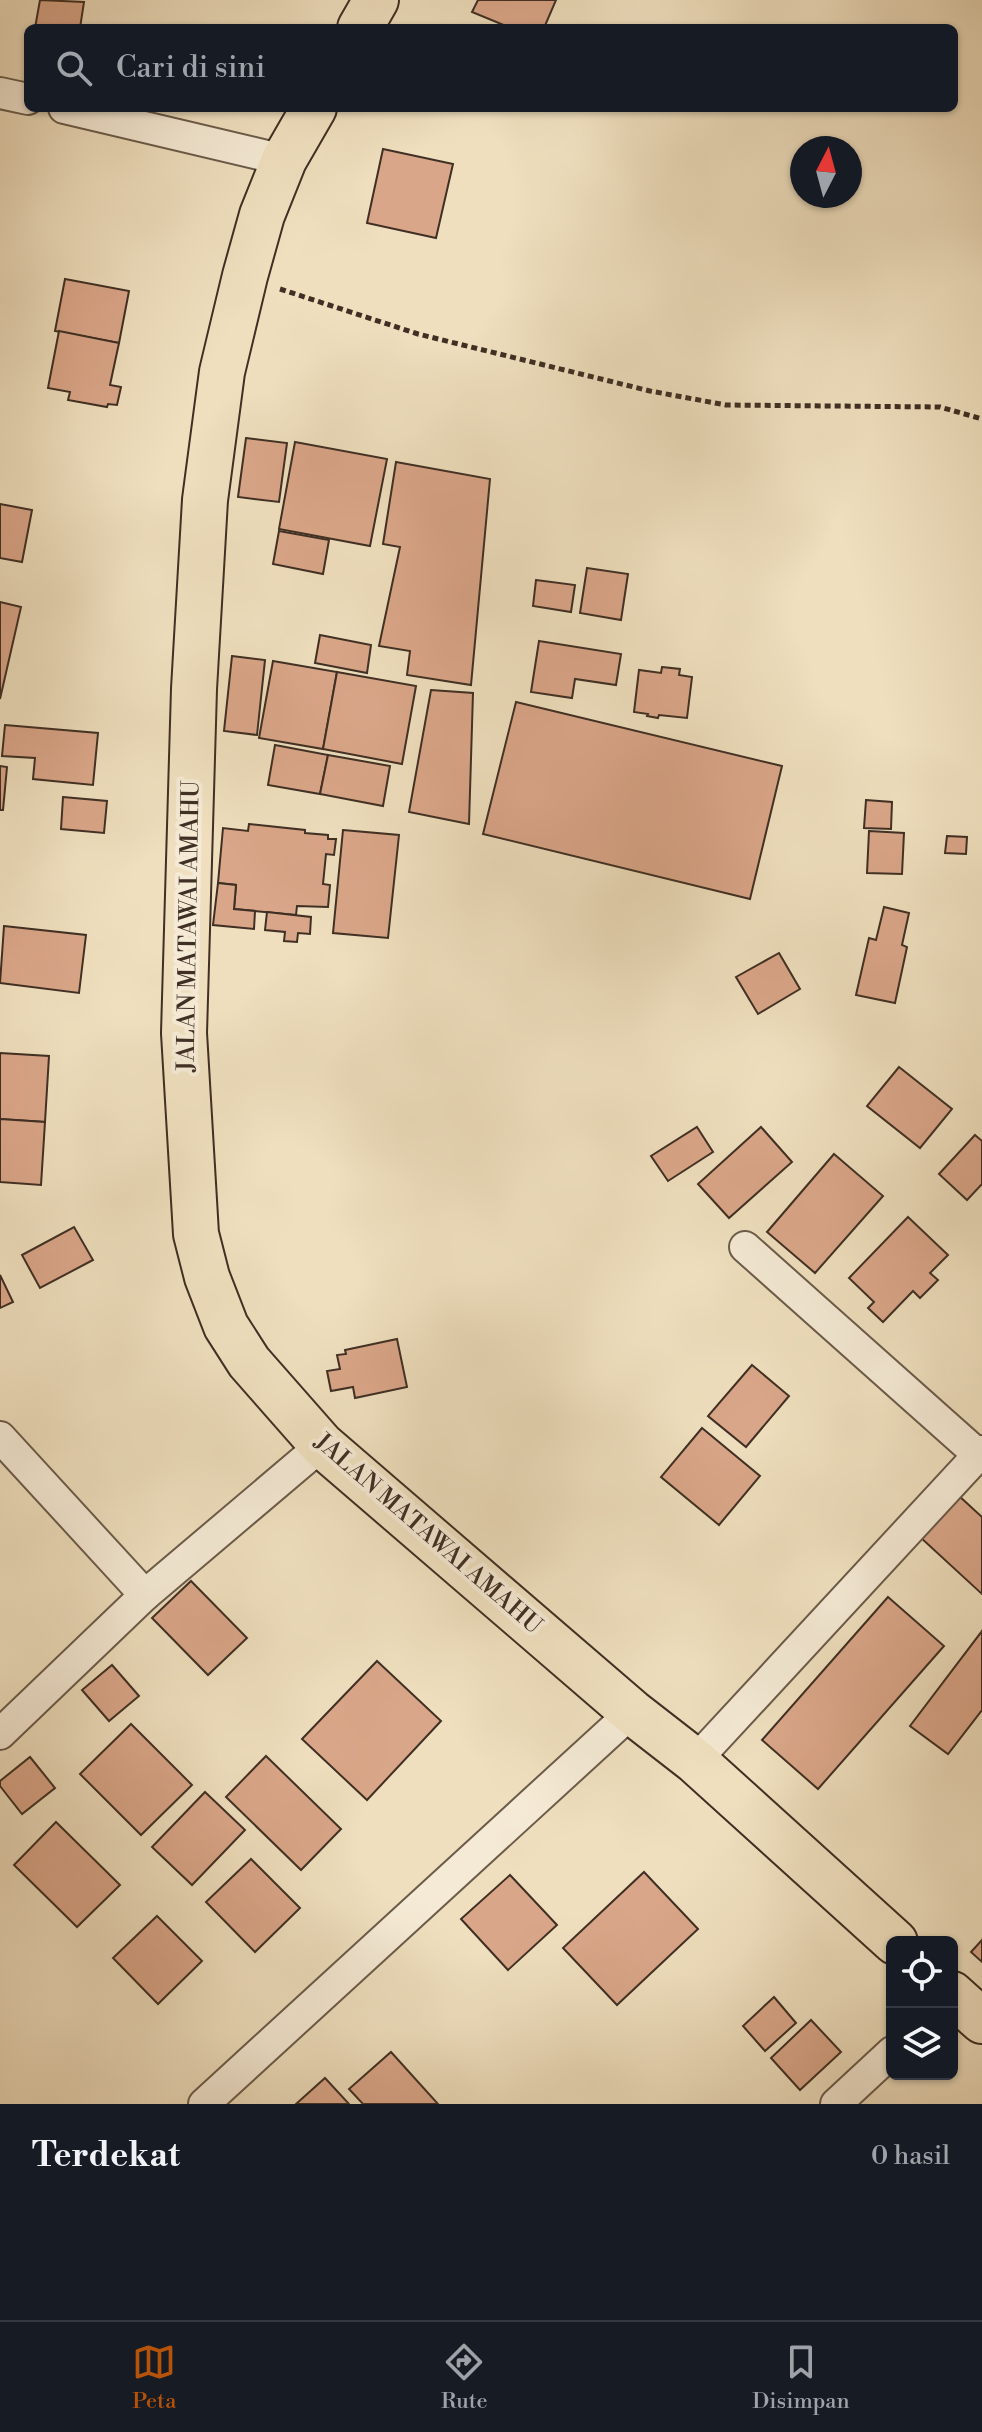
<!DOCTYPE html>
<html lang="id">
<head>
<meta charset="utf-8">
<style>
  :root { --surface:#171b24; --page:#242831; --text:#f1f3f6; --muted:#9ea1a6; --line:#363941; --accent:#b45309 }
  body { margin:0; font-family:"Libre Bodoni",serif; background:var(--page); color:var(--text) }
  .controls { position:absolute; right:24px; bottom:24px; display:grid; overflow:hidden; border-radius:12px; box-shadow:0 2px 6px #0004 }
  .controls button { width:72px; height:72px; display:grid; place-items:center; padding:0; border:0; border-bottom:2px solid var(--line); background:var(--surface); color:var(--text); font:40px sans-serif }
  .compass { position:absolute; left:790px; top:136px; width:72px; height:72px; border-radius:50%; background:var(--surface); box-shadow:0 2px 6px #0004; rotate:6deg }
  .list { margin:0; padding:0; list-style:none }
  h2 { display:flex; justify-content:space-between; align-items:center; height:104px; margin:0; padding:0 32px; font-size:34px }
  h2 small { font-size:26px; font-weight:400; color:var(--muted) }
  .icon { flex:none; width:44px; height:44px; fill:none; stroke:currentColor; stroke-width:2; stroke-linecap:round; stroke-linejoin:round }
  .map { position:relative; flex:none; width:982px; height:2104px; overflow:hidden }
  .search { position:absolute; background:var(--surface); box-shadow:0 2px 6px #0004; left:24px; right:24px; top:24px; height:88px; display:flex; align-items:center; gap:20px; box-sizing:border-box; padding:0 28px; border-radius:12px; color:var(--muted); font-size:30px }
  .sheet { height:216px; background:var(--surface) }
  nav { display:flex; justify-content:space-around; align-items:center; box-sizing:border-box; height:112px; border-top:2px solid var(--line); background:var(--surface); font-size:22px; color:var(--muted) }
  nav a { display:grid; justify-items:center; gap:4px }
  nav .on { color:var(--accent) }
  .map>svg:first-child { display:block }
  .building { fill:#daa689; stroke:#3f2f24; stroke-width:2 }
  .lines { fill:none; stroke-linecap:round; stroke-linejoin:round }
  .minor-casing { stroke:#6b5b4a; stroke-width:34 }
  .trunk-casing { stroke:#3f2f24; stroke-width:48 }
  .path { stroke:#3f2f24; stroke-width:5; stroke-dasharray:6 4; stroke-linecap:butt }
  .minor { stroke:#f5ead5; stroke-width:30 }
  .trunk { stroke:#efdfbe; stroke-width:44 }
  .labels { text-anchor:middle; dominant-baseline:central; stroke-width:8; stroke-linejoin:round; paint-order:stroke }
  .street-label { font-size:24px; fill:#3f2f24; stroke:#f5ead5 }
</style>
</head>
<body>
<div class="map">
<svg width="982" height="2104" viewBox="0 0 982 2104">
  <rect width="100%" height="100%" fill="#efdfbe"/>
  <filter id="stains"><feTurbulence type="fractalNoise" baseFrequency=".0025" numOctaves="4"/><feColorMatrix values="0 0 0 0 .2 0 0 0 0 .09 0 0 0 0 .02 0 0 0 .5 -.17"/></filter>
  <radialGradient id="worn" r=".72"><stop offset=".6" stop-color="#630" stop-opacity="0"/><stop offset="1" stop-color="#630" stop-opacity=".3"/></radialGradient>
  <g class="building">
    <polygon points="40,0 84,2 80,28 35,28"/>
    <polygon points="478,0 556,0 544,28 511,28 472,12"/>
    <polygon points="383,149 453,164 436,238 367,223"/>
    <polygon points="65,279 129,291 119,343 55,331"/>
    <polygon points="59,331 119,343 110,385 121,387 117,405 108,404 107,407 68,400 70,392 48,388"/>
    <polygon points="246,438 287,443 279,502 238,497"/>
    <polygon points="295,442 387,459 370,546 279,529"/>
    <polygon points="396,462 490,479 471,685 407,675 410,651 379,646 400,547 383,544"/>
    <polygon points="0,504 32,510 22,562 0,558"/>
    <polygon points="279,531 329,540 323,574 273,564"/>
    <polygon points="587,568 628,574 621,620 580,613"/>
    <polygon points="536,580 575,585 571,612 533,606"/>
    <polygon points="0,602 21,607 0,699"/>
    <polygon points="320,635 371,645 367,673 315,663"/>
    <polygon points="539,641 621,654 616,685 575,679 572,698 531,692"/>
    <polygon points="232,656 265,660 257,735 224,731"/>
    <polygon points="273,661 337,672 323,749 259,738"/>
    <polygon points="662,667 680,669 679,675 692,677 687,718 659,715 658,718 647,716 648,714 634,712 639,670 661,673"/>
    <polygon points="337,672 416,686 402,764 323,749"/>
    <polygon points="431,690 473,693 469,824 409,812"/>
    <polygon points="516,702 782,766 750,899 483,834"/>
    <polygon points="5,725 98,733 93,785 33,779 35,758 2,756"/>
    <polygon points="275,745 328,755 320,794 268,785"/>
    <polygon points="328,755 390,766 383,806 320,794"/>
    <polygon points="0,766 7,767 3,810 0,810"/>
    <polygon points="63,797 107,801 104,833 61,829"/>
    <polygon points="866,800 892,802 891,829 864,828"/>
    <polygon points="249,824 305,830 305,833 328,835 328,839 336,839 334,855 326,854 323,884 330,885 328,907 297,906 296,915 234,909 236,885 218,883 223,828 248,831"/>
    <polygon points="343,830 399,835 388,938 333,933"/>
    <polygon points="869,831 904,833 902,874 867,873"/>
    <polygon points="947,836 967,837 966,854 945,853"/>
    <polygon points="218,883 236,885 234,909 255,911 254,929 213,925"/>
    <polygon points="884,907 909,913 902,945 907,947 895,1003 856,995 869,938 876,940"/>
    <polygon points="267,912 311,917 310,934 298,933 297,942 284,941 285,932 265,930"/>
    <polygon points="4,926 86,935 79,993 0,983"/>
    <polygon points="779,953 800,989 758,1014 736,977"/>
    <polygon points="0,1053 49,1056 45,1122 0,1119"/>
    <polygon points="899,1067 952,1109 920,1148 867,1106"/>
    <polygon points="0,1119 45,1122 41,1185 0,1182"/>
    <polygon points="697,1127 713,1152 668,1181 651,1156"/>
    <polygon points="761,1127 792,1162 729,1218 698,1184"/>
    <polygon points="975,1135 982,1141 982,1184 967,1200 939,1174"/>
    <polygon points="834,1154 883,1196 815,1273 767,1232"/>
    <polygon points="908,1217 948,1255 930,1273 938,1280 920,1298 913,1291 883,1322 868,1308 874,1302 849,1278"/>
    <polygon points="74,1227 93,1260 40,1288 22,1255"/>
    <polygon points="0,1275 13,1302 0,1308"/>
    <polygon points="397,1339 407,1387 355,1398 353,1387 331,1391 327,1371 340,1369 337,1355 346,1354 345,1350"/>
    <polygon points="752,1365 789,1396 746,1447 708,1416"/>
    <polygon points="702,1428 760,1476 719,1525 661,1477"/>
    <polygon points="958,1495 982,1517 982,1594 920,1537"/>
    <polygon points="191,1581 247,1638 208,1675 152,1618"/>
    <polygon points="888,1597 944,1646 818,1789 762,1740"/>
    <polygon points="982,1631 982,1710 948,1754 910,1726"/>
    <polygon points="377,1661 441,1721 367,1800 302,1739"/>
    <polygon points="112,1665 139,1696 109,1721 82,1690"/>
    <polygon points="131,1724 192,1785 141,1835 80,1774"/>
    <polygon points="266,1756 341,1829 301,1870 226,1797"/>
    <polygon points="30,1757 55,1788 22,1814 0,1786 0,1781"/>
    <polygon points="205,1792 245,1830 192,1885 152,1847"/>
    <polygon points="56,1822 120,1885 77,1927 14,1865"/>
    <polygon points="251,1859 300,1908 255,1952 206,1902"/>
    <polygon points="644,1872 698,1929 617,2005 563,1948"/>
    <polygon points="510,1875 557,1925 508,1970 461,1919"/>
    <polygon points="157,1916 202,1961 158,2004 113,1958"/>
    <polygon points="982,1940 982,1962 971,1952"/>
    <polygon points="774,1997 796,2023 765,2051 743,2026"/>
    <polygon points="811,2020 841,2052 800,2090 771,2058"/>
    <polygon points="391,2052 438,2104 363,2104 349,2089"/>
    <polygon points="325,2078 349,2104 296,2104"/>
  </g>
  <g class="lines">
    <g class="minor-casing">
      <g id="minor">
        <polyline points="0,93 28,99"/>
        <polyline points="64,108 284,160"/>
        <polyline points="745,1247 982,1458"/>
        <polyline points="0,1437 145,1595"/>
        <polyline points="0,1734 145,1595 322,1445"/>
        <polyline points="695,1761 982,1451"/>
        <polyline points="204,2104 632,1712"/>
        <polyline points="836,2104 892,2052"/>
      </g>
    </g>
    <g class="trunk-casing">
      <g id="trunk">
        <polyline points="360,28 376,0"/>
        <polyline points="314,108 284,160 262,215 245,276 222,372 205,500 194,689 184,1033 196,1234 207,1277 226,1326 249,1362 322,1445 632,1712 695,1761 895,1942"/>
        <polyline points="952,1994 982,2021"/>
      </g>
    </g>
    <polyline class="path" points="280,289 418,334 650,391 726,405 940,407 982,419"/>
    <use href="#minor" class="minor"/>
    <use href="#trunk" class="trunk"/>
  </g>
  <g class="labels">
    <g class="street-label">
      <text transform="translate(189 926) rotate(-89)">JALAN MATAWAI AMAHU</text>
      <text transform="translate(428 1534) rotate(41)">JALAN MATAWAI AMAHU</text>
    </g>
  </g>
  <rect width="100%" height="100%" filter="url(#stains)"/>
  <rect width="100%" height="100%" fill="url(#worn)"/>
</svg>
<div class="controls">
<button><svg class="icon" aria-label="locate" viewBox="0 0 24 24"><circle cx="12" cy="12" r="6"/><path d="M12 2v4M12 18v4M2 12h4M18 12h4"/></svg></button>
<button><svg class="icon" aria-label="layers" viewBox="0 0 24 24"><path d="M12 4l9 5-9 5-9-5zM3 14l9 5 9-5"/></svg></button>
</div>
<svg class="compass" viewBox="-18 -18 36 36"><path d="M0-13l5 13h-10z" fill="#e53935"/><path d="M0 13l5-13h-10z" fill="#9ea1a6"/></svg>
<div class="search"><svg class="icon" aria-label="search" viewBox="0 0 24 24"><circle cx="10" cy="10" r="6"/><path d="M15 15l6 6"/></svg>Cari di sini</div>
</div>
<section class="sheet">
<h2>Terdekat<small>0 hasil</small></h2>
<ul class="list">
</ul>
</section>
<nav>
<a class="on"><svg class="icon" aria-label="map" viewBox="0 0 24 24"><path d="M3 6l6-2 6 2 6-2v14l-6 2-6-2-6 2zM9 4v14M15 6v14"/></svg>Peta</a>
<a><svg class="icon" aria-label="directions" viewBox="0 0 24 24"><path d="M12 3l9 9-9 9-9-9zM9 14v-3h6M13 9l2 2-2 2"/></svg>Rute</a>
<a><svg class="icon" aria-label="saved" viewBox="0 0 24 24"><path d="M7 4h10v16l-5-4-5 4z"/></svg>Disimpan</a>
</nav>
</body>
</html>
